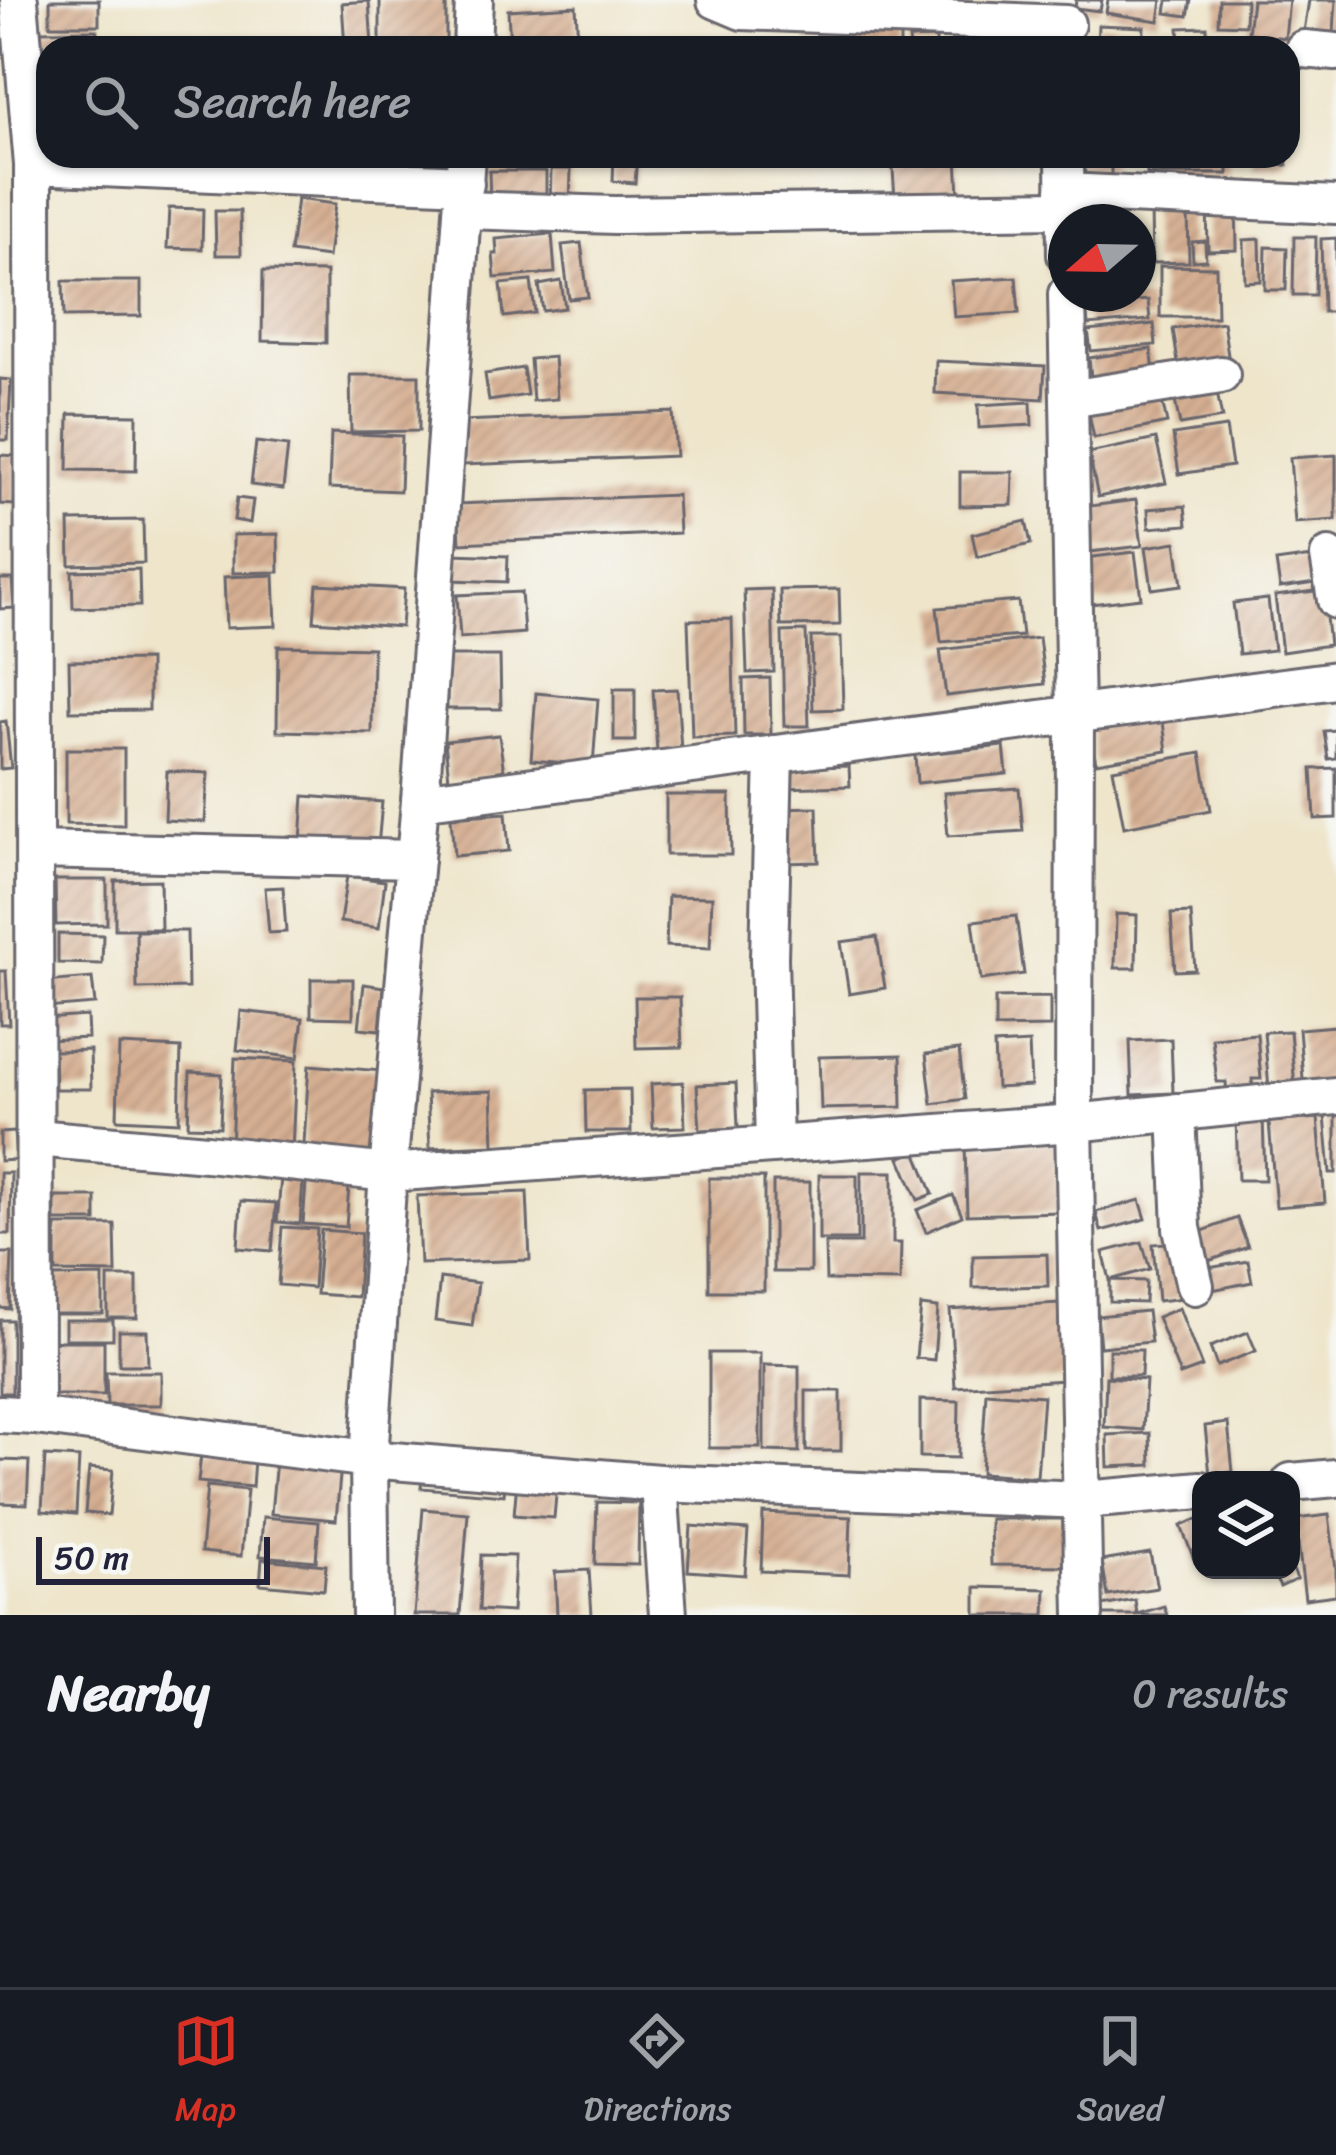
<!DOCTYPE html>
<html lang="en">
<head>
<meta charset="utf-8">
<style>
  :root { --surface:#171b24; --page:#20242c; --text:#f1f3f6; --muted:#9ea1a6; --line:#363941; --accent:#d93025 }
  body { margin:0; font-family:Sriracha,sans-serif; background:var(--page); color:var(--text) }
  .controls { position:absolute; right:36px; bottom:36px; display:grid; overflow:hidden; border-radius:24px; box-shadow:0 3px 9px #0004 }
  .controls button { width:108px; height:108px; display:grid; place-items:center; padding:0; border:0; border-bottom:3px solid var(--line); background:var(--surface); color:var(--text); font:60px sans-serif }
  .compass { position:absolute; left:1048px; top:204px; width:108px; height:108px; border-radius:50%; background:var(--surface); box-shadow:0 3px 9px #0004; rotate:250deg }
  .scale { position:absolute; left:36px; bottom:30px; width:234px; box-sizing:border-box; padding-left:12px; border:6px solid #22223b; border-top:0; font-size:33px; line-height:42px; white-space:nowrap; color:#22223b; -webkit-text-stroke:9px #f6f6f2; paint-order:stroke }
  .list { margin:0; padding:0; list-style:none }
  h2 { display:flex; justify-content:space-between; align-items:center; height:156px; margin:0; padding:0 48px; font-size:51px }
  h2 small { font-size:39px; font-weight:400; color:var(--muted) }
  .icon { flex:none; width:66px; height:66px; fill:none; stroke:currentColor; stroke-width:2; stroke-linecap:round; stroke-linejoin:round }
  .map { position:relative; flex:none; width:1336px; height:1615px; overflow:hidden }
  .search { position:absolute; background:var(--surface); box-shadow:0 3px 9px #0004; left:36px; right:36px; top:36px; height:132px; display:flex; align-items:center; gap:30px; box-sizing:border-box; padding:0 42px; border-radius:36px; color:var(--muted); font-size:45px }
  .sheet { height:372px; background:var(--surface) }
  nav { display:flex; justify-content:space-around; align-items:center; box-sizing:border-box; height:168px; border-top:3px solid var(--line); background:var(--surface); font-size:33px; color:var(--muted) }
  nav a { display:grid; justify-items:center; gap:6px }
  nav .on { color:var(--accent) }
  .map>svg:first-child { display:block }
  .building { fill:url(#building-hatch) }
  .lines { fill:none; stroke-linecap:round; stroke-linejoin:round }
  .minor-casing { stroke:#69666d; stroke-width:42 }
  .minor { stroke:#fff; stroke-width:36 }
</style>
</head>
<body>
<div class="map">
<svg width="1336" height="1615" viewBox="0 0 1336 1615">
  <defs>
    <pattern id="building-hatch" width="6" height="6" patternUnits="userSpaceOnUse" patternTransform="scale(3)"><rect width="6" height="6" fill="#d6af92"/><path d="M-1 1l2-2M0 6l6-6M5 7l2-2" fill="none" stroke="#b7967f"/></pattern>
  </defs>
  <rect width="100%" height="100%" fill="#f6f6f2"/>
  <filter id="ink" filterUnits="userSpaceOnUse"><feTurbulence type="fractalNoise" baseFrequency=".00833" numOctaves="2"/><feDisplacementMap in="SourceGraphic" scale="24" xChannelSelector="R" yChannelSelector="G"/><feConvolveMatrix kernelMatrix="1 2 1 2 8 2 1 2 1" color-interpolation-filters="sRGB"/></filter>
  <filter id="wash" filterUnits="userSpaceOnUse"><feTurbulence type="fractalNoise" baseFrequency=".004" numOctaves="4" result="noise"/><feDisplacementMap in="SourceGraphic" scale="48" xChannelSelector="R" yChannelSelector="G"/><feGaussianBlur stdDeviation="2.7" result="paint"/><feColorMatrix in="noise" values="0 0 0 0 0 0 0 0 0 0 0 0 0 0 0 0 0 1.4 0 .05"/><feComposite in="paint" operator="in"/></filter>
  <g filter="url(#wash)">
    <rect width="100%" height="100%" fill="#eee5cb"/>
    <g id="blocks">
      <g class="building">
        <rect x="50" y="0" width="49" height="25"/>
        <rect x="380" y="0" width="66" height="48"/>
        <polygon points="1076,0 1102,0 1100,11 1075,8"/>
        <polygon points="1108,0 1162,0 1159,21 1106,13"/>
        <polygon points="1168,0 1191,0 1188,16 1166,13"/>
        <polygon points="1219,0 1246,0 1245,25 1218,24"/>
        <polygon points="1252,0 1289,0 1285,38 1248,33"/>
        <polygon points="1309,0 1336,0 1333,48 1302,44"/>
        <polygon points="369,1 372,46 345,48 342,3"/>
        <polygon points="576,6 578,43 510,46 508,10"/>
        <polygon points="1098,25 1144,27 1143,48 1097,48"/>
        <polygon points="1207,27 1207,48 1180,48 1179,28"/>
        <rect x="837" y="28" width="63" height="20"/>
        <polygon points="97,30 98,48 48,48 48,74 40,74 40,31"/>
        <polygon points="936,38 936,48 910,48 909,39"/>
        <polygon points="395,156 445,156 445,162 395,161"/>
        <polygon points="614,156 637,156 635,183 613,181"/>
        <polygon points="892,156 957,156 959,195 895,198"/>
        <rect x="1077" y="156" width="34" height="22"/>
        <rect x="1147" y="156" width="81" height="18"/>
        <polygon points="1254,156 1287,156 1287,165 1254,167"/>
        <polygon points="551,169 571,169 570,207 550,206"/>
        <polygon points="489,171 546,171 546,202 490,202"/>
        <polygon points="297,199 335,204 328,257 290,252"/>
        <polygon points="1236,201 1237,250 1208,251 1207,202"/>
        <polygon points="169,208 203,209 202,249 167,248"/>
        <polygon points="1151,208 1188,208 1189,262 1152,263"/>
        <polygon points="215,211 240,211 241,255 216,255"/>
        <polygon points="552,234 555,273 495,278 493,254 497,254 496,239"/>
        <polygon points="1294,237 1316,237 1315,295 1293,295"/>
        <polygon points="1336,238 1336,312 1323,312 1321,239"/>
        <polygon points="1260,239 1261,281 1245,282 1244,240"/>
        <polygon points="1205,241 1206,260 1193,261 1192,242"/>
        <polygon points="581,243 588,297 569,299 562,245"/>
        <polygon points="1266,247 1287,248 1286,290 1265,290"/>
        <polygon points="1160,266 1216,267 1217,317 1160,317"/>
        <polygon points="263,271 326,272 326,343 262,341"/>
        <polygon points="1016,277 1019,313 954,317 951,281"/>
        <polygon points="63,281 141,281 141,316 64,317"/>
        <polygon points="531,281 535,313 504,317 501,284"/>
        <polygon points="561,281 565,308 543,311 539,285"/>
        <polygon points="1148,300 1150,320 1088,325 1086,305"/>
        <polygon points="1223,322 1230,369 1180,376 1173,329"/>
        <polygon points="1154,324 1156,345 1091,351 1088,331"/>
        <polygon points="1151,349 1155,378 1092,386 1089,358"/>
        <polygon points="554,357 557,399 533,401 530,359"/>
        <polygon points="936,361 1045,366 1043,399 935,393"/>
        <polygon points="523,368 527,395 489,401 485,374"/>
        <polygon points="350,375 419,375 419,431 351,432"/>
        <polygon points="0,379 11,380 8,440 0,440"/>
        <polygon points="1215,382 1222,418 1180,425 1173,391"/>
        <polygon points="1159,388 1167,423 1094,438 1087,403"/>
        <polygon points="1031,402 1032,425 979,428 978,405"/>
        <polygon points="673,412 676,456 464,465 462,421"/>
        <polygon points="69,414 137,415 136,471 68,470"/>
        <polygon points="1226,427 1232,466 1179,474 1173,435"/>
        <polygon points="331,433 402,436 400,491 329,488"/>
        <polygon points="1156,439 1166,483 1098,497 1089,453"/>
        <polygon points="256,442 288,446 283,489 251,485"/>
        <polygon points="0,455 17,456 14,505 0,504"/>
        <polygon points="1336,455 1336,520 1295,523 1290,458"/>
        <polygon points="960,472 1013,472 1012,505 960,506"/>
        <polygon points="677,495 679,533 460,543 458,504"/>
        <polygon points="237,498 253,500 250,523 234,520"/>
        <polygon points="1136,500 1142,546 1081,553 1075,508"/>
        <polygon points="1185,506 1187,525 1149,528 1148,509"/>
        <polygon points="143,520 144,563 70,565 69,521"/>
        <polygon points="1026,521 1031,544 977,557 972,534"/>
        <polygon points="278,534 279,572 233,573 233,535"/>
        <polygon points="1176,542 1182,585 1152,589 1146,547"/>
        <polygon points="1135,552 1141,598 1082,605 1076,559"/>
        <polygon points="452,554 508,556 507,582 451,580"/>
        <polygon points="1319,556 1323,582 1280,588 1276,562"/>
        <polygon points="139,569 140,606 73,608 72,571"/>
        <polygon points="274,575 276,626 226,628 224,577"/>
        <polygon points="0,579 12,579 14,608 0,609"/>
        <polygon points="317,584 404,589 401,627 314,621"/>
        <polygon points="772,589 774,672 747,673 744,590"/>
        <polygon points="839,589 840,625 781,626 780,590"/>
        <polygon points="1323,590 1329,645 1282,652 1275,596"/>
        <polygon points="521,592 524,633 460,638 457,595"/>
        <polygon points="1268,599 1274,650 1239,654 1233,603"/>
        <polygon points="1018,601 1022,636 941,642 937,608"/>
        <polygon points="732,619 735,736 692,737 688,620"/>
        <polygon points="806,631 809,726 784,726 782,632"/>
        <polygon points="811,637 841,637 843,709 813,710"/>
        <polygon points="1039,638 1045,684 946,696 940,650"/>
        <polygon points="278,646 373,648 372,733 277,731"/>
        <polygon points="447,656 500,656 501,709 447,709"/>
        <polygon points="149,660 149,710 70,711 69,661"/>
        <polygon points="770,678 771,735 744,735 743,679"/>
        <rect x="614" y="689" width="21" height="52"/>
        <polygon points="677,689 681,750 657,751 653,690"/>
        <polygon points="536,693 598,699 593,765 531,760"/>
        <polygon points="1162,715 1167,751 1096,763 1090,727"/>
        <polygon points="6,721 11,768 0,769 0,722"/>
        <polygon points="1336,730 1336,758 1328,759 1324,731"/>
        <polygon points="499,735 504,773 449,779 445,741"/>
        <polygon points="1004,746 1007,774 917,783 915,755"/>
        <polygon points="66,749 124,749 124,825 66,824"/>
        <polygon points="1201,753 1211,810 1124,827 1113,769"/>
        <polygon points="849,766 850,786 782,788 781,768"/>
        <polygon points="1336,768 1336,818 1315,819 1312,769"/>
        <polygon points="167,771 208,773 205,822 165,820"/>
        <polygon points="1019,788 1023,831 948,836 944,793"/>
        <polygon points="666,795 730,795 731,855 666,855"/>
        <polygon points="304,796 382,802 378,847 301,841"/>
        <polygon points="817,807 819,862 782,863 780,808"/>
        <polygon points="506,813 509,851 454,856 451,817"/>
        <polygon points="347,876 385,881 379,928 340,922"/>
        <polygon points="55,880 107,880 107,924 56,925"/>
        <polygon points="160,880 161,929 115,929 115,881"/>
        <polygon points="283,887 286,932 269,933 265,888"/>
        <polygon points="668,896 712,897 710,948 666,946"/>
        <polygon points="1191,913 1195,970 1175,971 1171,914"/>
        <polygon points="1116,914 1137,915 1136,968 1115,968"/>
        <polygon points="1016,916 1024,974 981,980 973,921"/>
        <polygon points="136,931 187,931 188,988 137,989"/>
        <polygon points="58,934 103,935 102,964 58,963"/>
        <polygon points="877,937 885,988 849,994 841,942"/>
        <polygon points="0,971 6,971 9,1024 0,1024"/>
        <polygon points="92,978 95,1004 46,1008 44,982"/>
        <polygon points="311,979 353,979 353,1018 311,1017"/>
        <polygon points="364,984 384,987 380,1030 359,1028"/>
        <polygon points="635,997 680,997 682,1047 636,1048"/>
        <polygon points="1050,997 1050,1027 995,1028 995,998"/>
        <polygon points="241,1011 303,1018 298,1058 237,1050"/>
        <polygon points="87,1016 88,1038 46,1040 45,1019"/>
        <polygon points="1336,1026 1336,1088 1304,1091 1299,1029"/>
        <polygon points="1290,1031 1295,1087 1269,1089 1264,1032"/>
        <polygon points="1257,1034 1261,1079 1252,1079 1253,1093 1227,1096 1226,1082 1217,1082 1212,1038"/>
        <polygon points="1171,1039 1173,1093 1132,1095 1130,1041"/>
        <polygon points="1029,1043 1031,1086 996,1088 994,1045"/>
        <polygon points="119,1045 181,1048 179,1122 117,1119"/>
        <polygon points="90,1050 91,1089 55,1089 54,1051"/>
        <polygon points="959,1050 965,1099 932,1104 926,1054"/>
        <polygon points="901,1055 902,1107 821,1109 819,1057"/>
        <polygon points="235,1058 296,1061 292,1152 231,1148"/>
        <polygon points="309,1065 383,1071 376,1165 303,1159"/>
        <polygon points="190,1072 222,1074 220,1127 188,1126"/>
        <polygon points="683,1082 685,1127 653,1128 651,1084"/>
        <polygon points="736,1083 738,1128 700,1130 697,1085"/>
        <polygon points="630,1089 631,1132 586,1132 585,1090"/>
        <polygon points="492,1091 494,1145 430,1148 427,1093"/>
        <polygon points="1336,1115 1336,1173 1330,1173 1325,1116"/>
        <polygon points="1263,1117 1265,1180 1238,1180 1236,1118"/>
        <polygon points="1318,1118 1325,1203 1276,1207 1269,1122"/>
        <polygon points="14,1132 16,1160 0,1161 0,1133"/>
        <polygon points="1057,1142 1059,1212 967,1215 965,1145"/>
        <polygon points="916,1151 933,1194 918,1200 900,1158"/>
        <polygon points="861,1172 893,1172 893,1243 901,1243 900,1281 826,1280 825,1243 861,1243"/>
        <polygon points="0,1173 11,1173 10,1234 0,1234"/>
        <rect x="819" y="1175" width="38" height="65"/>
        <polygon points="281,1178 303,1180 300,1224 277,1222"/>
        <rect x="709" y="1178" width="55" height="113"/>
        <rect x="773" y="1182" width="37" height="90"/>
        <polygon points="306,1183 349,1186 346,1227 303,1224"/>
        <polygon points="527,1192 530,1260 420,1264 417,1196"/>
        <polygon points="953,1195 962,1216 926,1232 917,1210"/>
        <rect x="55" y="1197" width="41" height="24"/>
        <polygon points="1140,1200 1146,1219 1101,1231 1096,1212"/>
        <polygon points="241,1201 276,1203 272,1251 238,1248"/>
        <polygon points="1237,1218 1248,1247 1203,1263 1192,1235"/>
        <polygon points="56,1225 115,1225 116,1273 56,1272"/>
        <polygon points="282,1227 317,1229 313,1288 278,1285"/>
        <polygon points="321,1230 361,1233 357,1297 316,1294"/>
        <polygon points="1142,1242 1150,1269 1110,1280 1146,1281 1145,1303 1110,1302 1110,1280 1103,1252"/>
        <polygon points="1177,1242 1183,1298 1158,1301 1153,1244"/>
        <polygon points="0,1253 12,1253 10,1309 0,1308"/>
        <polygon points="1047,1254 1048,1286 973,1288 973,1256"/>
        <polygon points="1248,1261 1252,1282 1207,1291 1203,1269"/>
        <polygon points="103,1276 103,1314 54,1314 53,1277"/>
        <rect x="108" y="1277" width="29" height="41"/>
        <polygon points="440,1278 478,1283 472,1326 435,1321"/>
        <polygon points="1059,1303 1064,1380 955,1387 950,1310"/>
        <polygon points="921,1306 938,1308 934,1360 916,1358"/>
        <polygon points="1179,1308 1202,1367 1180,1375 1157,1317"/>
        <polygon points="1147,1311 1151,1342 1100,1347 1097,1316"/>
        <rect x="0" y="1320" width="12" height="73"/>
        <rect x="65" y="1320" width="48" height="19"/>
        <polygon points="119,1331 147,1331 148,1365 119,1365"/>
        <polygon points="1248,1332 1256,1351 1217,1366 1210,1347"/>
        <rect x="49" y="1341" width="55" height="54"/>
        <polygon points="1109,1350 1142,1350 1141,1376 1109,1376"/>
        <rect x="709" y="1353" width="51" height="95"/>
        <polygon points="764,1365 799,1366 799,1452 764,1451"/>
        <polygon points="106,1372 161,1372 161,1405 107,1405"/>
        <polygon points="1106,1377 1146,1380 1143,1430 1104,1427"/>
        <rect x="806" y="1391" width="35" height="60"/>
        <polygon points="986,1392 1043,1396 1037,1477 981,1473"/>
        <polygon points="920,1400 959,1401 958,1458 920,1457"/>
        <polygon points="1228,1423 1233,1472 1210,1475 1205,1426"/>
        <polygon points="1150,1433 1151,1465 1108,1467 1107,1435"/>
        <polygon points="201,1454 254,1459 252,1487 198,1482"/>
        <polygon points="45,1456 79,1458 76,1514 42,1511"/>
        <polygon points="276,1459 341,1465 336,1520 271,1514"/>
        <polygon points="1,1460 29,1461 27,1504 0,1503"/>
        <polygon points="89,1468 113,1470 109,1515 85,1513"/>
        <polygon points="422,1478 505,1485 504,1495 421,1488"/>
        <polygon points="517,1481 557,1484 554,1518 514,1515"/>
        <polygon points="207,1486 247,1490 241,1556 201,1552"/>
        <polygon points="597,1502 639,1503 638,1565 595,1564"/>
        <polygon points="423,1509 468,1513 460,1615 414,1615"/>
        <polygon points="763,1513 851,1517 849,1575 761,1571"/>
        <polygon points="1329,1515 1336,1569 1336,1595 1305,1599 1295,1519"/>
        <polygon points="263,1517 319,1522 316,1561 260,1556"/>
        <polygon points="1200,1518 1201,1560 1195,1562 1181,1526"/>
        <polygon points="990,1519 1069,1519 1069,1566 991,1565"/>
        <polygon points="691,1526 748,1530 745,1575 688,1571"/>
        <polygon points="1150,1553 1157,1588 1108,1596 1102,1561"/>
        <polygon points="481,1555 515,1556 512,1612 479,1610"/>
        <polygon points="262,1559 326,1565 324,1590 260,1584"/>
        <polygon points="589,1570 592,1615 557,1615 555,1572"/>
        <polygon points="1271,1570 1293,1570 1297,1579 1280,1587"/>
        <polygon points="976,1587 1046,1589 1045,1615 976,1615"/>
        <polygon points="1135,1600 1137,1614 1164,1606 1167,1615 1104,1615 1102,1606"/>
      </g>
    </g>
  </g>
  <g filter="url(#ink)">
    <use href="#blocks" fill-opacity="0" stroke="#69666d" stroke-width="3"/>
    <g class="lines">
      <g class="minor-casing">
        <g id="minor">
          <polyline points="19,0 33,165"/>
          <polyline points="716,0 742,11 1066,24"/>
          <polyline points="472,48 474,0"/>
          <polyline points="1304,49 1336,52"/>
          <polyline points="466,156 420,801 1336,680"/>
          <polyline points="1065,156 1066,255"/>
          <polyline points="1065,192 1336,205"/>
          <polyline points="464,210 615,215 1065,209"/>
          <polyline points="1067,294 1075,714 1074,1123 1084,1615"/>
          <polyline points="1069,399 1221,375"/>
          <polyline points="1329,556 1336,600"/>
          <polyline points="774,754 769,958 774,1144"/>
          <polyline points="35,850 415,859"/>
          <polyline points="1177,1112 1182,1228 1195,1286"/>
          <polyline points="36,1138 207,1153 388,1173 1074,1123 1336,1096"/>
          <polyline points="0,1414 35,1416 369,1459 659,1483 1084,1500 1201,1490"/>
          <polyline points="35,1416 33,165 465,184"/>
          <polyline points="1291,1482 1336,1478"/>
          <polyline points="659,1483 668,1615"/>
          <polyline points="371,1615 369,1459 388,1173 420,801"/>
        </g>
      </g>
      <use href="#minor" class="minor"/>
    </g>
  </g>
</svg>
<div class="controls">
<button><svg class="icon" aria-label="layers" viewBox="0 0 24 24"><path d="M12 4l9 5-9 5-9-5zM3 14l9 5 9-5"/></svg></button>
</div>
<svg class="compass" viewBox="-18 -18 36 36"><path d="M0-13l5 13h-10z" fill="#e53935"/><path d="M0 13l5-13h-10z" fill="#9ea1a6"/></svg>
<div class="scale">50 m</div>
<div class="search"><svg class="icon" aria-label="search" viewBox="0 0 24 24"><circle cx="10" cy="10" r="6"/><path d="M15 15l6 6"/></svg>Search here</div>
</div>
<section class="sheet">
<h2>Nearby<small>0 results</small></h2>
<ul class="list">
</ul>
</section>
<nav>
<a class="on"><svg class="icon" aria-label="map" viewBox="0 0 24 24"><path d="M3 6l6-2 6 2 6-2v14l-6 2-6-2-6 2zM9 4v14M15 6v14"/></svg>Map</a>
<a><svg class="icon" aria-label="directions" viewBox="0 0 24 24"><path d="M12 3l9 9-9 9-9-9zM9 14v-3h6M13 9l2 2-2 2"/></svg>Directions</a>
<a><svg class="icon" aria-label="saved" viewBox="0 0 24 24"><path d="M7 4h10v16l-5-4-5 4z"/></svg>Saved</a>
</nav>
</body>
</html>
